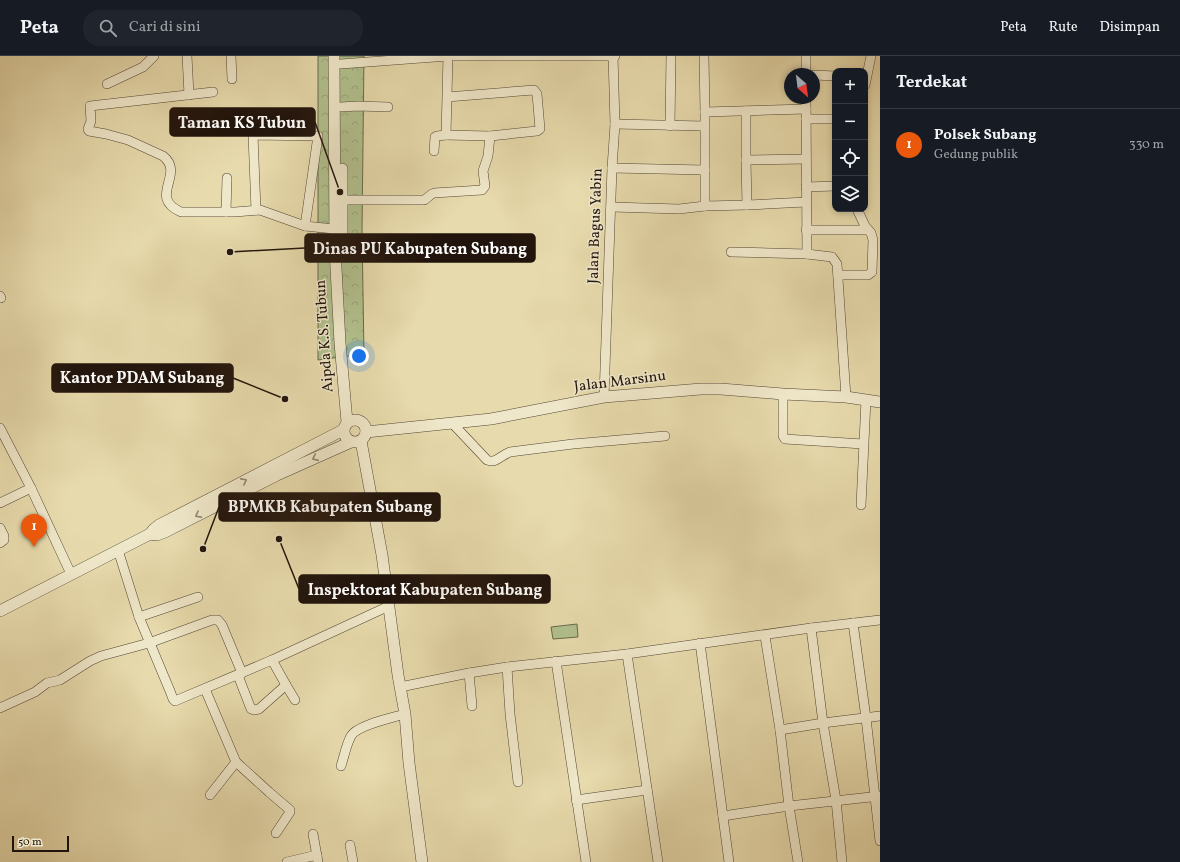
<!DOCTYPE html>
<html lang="id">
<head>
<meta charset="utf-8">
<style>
  :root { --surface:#171b24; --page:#20242c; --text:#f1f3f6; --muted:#9ea1a6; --line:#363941; --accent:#ea580c }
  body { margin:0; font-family:Vollkorn,serif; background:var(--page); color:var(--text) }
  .controls { position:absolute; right:12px; top:12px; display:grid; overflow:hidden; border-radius:8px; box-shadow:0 2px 6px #0003 }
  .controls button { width:36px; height:36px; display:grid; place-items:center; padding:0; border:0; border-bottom:1px solid var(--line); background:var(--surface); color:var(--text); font:20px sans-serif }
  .compass { position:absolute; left:784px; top:12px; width:36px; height:36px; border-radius:50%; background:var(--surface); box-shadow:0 2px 6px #0003; rotate:152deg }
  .scale { position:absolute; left:12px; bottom:10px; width:57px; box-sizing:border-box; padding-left:4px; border:2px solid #21140c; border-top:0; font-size:11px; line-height:14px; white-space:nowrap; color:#21140c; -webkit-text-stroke:3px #efe7c9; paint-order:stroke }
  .you { position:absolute; left:359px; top:300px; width:14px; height:14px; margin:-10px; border:3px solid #fff; border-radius:50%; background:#1a73e8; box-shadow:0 0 0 6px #1a73e833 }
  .badge { display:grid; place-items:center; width:26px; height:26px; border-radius:50%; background:var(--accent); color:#fff; font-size:13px; font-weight:700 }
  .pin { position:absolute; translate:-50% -33px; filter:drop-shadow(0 1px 2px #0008) }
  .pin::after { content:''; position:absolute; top:21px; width:14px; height:12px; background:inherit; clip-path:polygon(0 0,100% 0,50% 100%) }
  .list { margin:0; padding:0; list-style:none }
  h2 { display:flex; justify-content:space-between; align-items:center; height:52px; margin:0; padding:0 16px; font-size:17px }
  h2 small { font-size:13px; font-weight:400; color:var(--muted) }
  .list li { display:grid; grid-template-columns:26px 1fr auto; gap:12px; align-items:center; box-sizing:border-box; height:72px; padding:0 16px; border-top:1px solid var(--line) }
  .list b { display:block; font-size:15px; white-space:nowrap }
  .list p { margin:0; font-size:13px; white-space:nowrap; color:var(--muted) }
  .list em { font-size:13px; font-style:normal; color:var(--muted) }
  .icon { flex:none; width:22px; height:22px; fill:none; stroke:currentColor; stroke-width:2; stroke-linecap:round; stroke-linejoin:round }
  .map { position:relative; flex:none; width:880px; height:806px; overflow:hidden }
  header { display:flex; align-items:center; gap:24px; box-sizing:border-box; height:56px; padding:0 20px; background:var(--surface); border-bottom:1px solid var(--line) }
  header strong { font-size:19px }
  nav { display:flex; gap:22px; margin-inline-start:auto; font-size:14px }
  .search { width:280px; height:36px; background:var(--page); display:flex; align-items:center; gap:10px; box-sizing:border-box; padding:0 14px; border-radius:16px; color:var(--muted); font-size:15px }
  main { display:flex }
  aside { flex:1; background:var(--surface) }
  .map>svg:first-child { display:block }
  .grass { fill:#b1c08d; stroke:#696a4c }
  .park { fill:url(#park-crowns); stroke:#696a4c }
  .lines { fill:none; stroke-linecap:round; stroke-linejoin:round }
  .minor-casing { stroke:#524634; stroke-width:10 }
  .tertiary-casing { stroke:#524634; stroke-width:12 }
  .minor { stroke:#efe7c9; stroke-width:9 }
  .tertiary { stroke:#efe7c9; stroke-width:11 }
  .oneway { stroke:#928874 }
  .labels { text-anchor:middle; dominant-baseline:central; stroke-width:3; stroke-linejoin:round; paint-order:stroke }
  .street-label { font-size:15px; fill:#21140c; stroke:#efe7c9 }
  .leader { fill:none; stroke:#21140c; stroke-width:1.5 }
  .callout-dot { fill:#21140c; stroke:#efe7c9; stroke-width:1.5 }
  .callout { fill:#21140c; stroke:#21140c; stroke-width:1.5 }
  .callout-label { font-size:16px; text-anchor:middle; font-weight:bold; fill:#fff }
</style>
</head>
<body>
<header>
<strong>Peta</strong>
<div class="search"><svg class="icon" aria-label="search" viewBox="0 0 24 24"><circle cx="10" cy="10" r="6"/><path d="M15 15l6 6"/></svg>Cari di sini</div>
<nav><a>Peta</a><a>Rute</a><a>Disimpan</a></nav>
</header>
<main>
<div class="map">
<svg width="880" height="806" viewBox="0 0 880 806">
  <defs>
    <pattern id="park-crowns" width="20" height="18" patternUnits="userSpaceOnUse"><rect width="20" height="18" fill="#b1c08d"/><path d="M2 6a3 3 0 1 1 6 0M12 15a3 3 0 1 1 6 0" fill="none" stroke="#98a478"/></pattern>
  </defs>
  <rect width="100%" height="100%" fill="#e7daac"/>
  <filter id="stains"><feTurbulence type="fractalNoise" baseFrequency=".005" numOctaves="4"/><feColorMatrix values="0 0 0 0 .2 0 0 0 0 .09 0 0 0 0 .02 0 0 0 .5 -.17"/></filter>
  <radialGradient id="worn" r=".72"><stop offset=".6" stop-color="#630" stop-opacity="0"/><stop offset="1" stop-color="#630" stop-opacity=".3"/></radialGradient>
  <polygon class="grass" points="577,568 578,581 553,583 551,571"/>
  <polygon class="park" points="318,0 364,0 362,174 364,298 318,304"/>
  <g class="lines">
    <g class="minor-casing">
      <g id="minor">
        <polyline points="187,0 189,39"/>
        <polyline points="231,0 232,23"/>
        <polyline points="455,0 615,0"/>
        <polyline points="704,0 705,56"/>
        <polyline points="806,0 806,18"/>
        <polyline points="341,8 448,0"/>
        <polyline points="814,19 835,20"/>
        <polyline points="107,28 143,11 154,0"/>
        <polyline points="865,29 871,0"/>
        <path d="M 213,36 L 90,50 L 91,65 L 88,73 L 89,75 L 106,78 L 128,84 L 163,100 C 186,118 147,141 181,156 L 235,156 L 260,154 L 305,170"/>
        <polyline points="447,41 534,34 537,38 540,73 537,75 490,80 446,79 448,0"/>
        <polyline points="806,42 807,198 832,201 837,208 846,341"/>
        <polyline points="341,51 358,50 388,51"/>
        <polyline points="746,55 746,104"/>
        <polyline points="806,63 835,63"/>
        <polyline points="615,68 704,70"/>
        <polyline points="670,70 671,0"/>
        <polyline points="434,95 435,81 437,80 446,79"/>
        <polyline points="612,112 705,114"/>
        <polyline points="806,131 835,130"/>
        <path d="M 342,144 L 424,144 C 428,142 430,138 434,137 L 482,134 L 485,130 L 483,115 L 488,100 L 490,80"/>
        <polyline points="747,149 746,104 806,103"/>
        <polyline points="705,150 705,56 806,53"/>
        <polyline points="611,151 679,153 705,150 747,149 806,146"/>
        <polyline points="256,154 253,79 318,80 305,170 334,173"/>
        <polyline points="226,156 227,122"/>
        <polyline points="806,174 868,174"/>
        <polyline points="731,196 807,198"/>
        <polyline points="838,219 868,219 872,216 873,184 871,177 865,170 857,153"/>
        <polyline points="0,240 1,242"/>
        <polyline points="783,338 783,380 785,383 863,388"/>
        <polyline points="604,341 612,112 615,68 613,0"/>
        <path d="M 452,367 L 487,404 C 496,408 501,399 510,396 L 573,388 L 665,380"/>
        <polyline points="0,372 31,432 71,518"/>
        <polyline points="0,447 31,432"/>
        <polyline points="861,449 866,344"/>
        <polyline points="0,472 4,480 4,484 0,487"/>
        <polyline points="118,494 139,561 170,635 173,643 175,645 272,604 389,550"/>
        <polyline points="139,561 198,541"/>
        <polyline points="853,567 866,662 880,785"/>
        <polyline points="811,572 823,667 836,744 842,806"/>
        <polyline points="765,580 780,674 789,750 798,806"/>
        <polyline points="700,587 729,806"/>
        <polyline points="627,598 658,806"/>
        <polyline points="556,605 586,806"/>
        <polyline points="507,611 510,658 518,726"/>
        <polyline points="469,617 472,650"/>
        <polyline points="240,618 239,622 251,653 254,654 259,653 286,629 272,604"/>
        <polyline points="286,629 295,644"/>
        <polyline points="400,631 469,617 507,611 627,598 811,572 880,564"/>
        <polyline points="205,633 236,706 269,736 290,754 290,756 276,777"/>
        <polyline points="0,652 35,636 47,627 60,624 90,605 101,600 149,587 212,564 218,564 222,569 242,617"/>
        <polyline points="780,674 823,667 880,660"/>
        <path d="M 341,710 C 344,701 346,689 351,680 C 357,669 392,662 405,658"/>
        <polyline points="210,739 236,706"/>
        <polyline points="576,744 647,734"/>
        <polyline points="723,760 789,750 880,740"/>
        <polyline points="313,778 318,806"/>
        <polyline points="350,789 353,806"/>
        <polyline points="287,806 317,799"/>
      </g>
    </g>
    <g class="tertiary-casing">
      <g id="tertiary">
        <polyline points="334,0 335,193 340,287 347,366"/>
        <polyline points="342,113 342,189"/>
        <circle cx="355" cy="375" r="11"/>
        <polyline points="366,376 491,363 604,341 701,333 721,333 783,338 846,341 880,346"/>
        <polyline points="361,385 382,499 398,619 405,658 409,707 422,806"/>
        <polyline points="150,478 157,479 165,476 277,419 351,386"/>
        <polyline points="0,555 150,478 153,474 159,469 343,374"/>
      </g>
    </g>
    <use href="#minor" class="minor"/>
    <use href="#tertiary" class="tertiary"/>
  </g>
  <defs><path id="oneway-chevron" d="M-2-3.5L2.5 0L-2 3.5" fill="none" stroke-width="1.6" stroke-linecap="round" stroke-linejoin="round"/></defs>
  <g class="oneway">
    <use href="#oneway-chevron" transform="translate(315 402) rotate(156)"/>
    <use href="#oneway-chevron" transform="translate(244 425) rotate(-28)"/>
    <use href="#oneway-chevron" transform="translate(198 459) rotate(152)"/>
  </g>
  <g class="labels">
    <g class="street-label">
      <text transform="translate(596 170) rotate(-88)">Jalan Bagus Yabin</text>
      <text transform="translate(325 280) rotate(-94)">Aipda K.S. Tubun</text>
      <text transform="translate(620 326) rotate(-7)">Jalan Marsinu</text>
    </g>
  </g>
  <path class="leader" d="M340 136L315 66M230 196L305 192M285 343L233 322M203 493L219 451M279 483L299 533"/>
  <g class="callout-dot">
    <circle cx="340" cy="136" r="4"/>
    <circle cx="230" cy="196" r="4"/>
    <circle cx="285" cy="343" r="4"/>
    <circle cx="203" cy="493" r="4"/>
    <circle cx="279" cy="483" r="4"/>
  </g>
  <g class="callout">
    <rect x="170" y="52" width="145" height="28" rx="4"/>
    <rect x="305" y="178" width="230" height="28" rx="4"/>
    <rect x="52" y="308" width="181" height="28" rx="4"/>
    <rect x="219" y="437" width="221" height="28" rx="4"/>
    <rect x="299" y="519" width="251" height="28" rx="4"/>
  </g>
  <g class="callout-label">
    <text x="242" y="72">Taman KS Tubun</text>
    <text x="420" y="198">Dinas PU Kabupaten Subang</text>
    <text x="142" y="327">Kantor PDAM Subang</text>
    <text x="330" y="456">BPMKB Kabupaten Subang</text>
    <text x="425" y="539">Inspektorat Kabupaten Subang</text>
  </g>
  <rect width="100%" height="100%" filter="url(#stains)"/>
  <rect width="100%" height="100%" fill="url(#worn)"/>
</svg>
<div class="controls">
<button>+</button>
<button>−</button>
<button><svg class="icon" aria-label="locate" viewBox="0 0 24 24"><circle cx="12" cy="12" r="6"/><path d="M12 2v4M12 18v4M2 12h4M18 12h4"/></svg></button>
<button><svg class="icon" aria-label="layers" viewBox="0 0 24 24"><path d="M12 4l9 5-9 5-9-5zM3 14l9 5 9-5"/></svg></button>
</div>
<svg class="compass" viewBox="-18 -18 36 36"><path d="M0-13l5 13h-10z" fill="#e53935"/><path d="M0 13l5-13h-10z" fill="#9ea1a6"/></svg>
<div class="scale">50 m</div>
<div class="you"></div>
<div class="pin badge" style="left:34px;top:491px">1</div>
</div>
<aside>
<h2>Terdekat<small></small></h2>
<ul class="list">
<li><span class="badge">1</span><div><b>Polsek Subang</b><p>Gedung publik</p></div><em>330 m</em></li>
</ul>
</aside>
</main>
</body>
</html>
